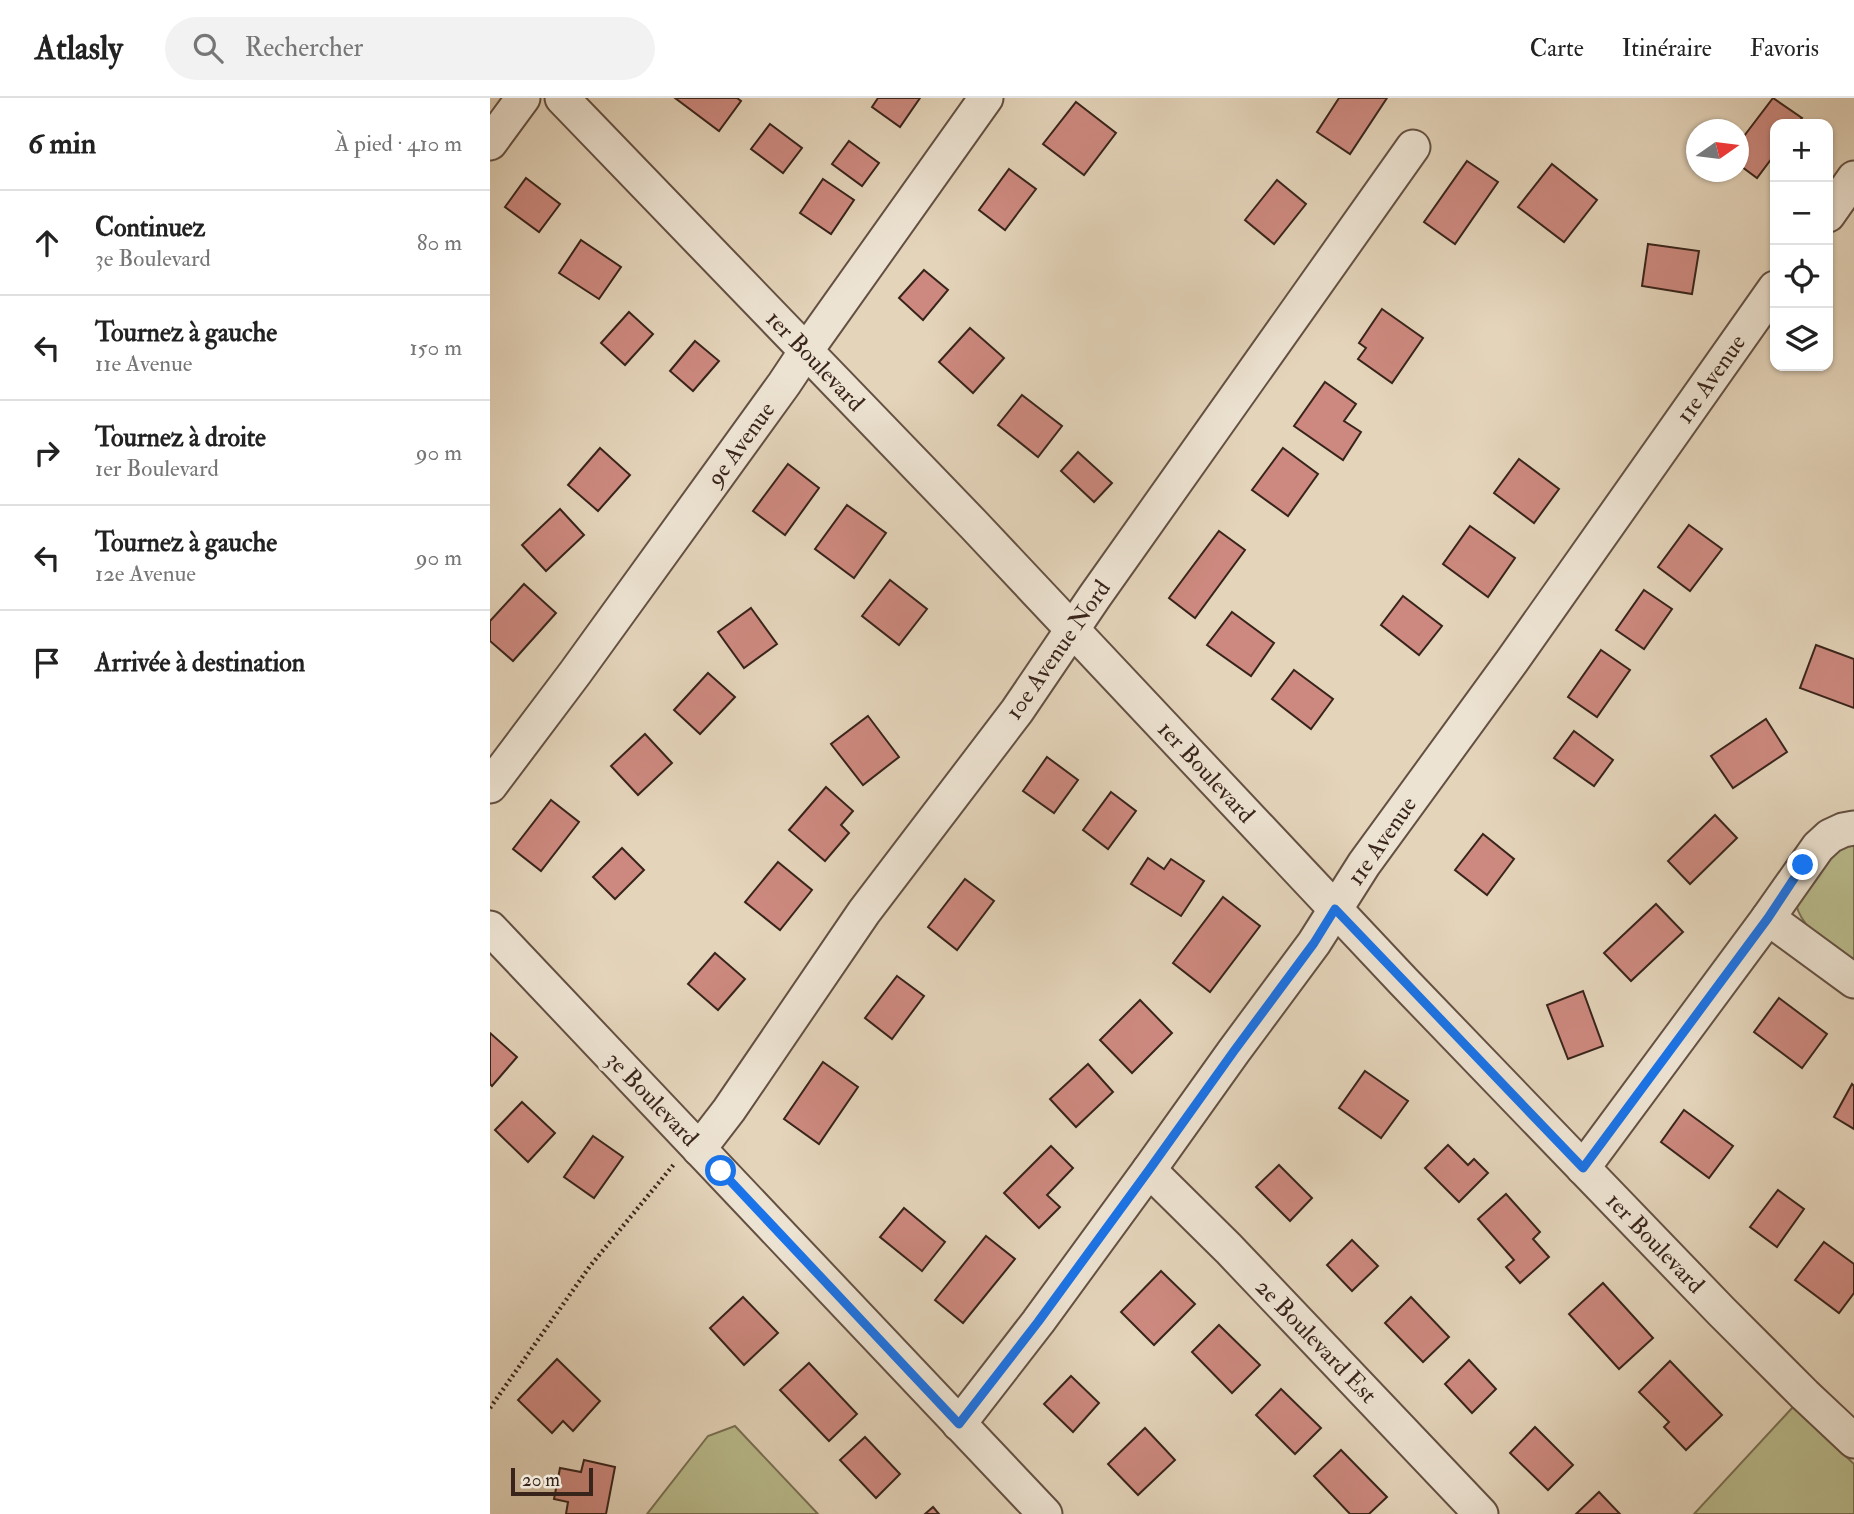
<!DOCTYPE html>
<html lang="fr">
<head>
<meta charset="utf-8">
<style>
  :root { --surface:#fff; --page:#f2f2f2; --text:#222; --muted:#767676; --line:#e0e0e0 }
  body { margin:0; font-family:"IM FELL Double Pica",serif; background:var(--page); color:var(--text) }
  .controls { position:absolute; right:21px; top:21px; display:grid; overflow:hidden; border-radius:14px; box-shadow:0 2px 5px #0004 }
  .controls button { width:63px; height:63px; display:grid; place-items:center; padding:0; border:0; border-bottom:2px solid var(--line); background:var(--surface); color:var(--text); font:35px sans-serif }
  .compass { position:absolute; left:1196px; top:21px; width:63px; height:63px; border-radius:50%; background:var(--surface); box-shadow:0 2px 5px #0004; rotate:76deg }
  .scale { position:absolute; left:21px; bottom:18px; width:82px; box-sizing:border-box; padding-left:7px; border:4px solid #39241b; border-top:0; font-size:19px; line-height:24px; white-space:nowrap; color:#39241b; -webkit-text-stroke:5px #ede3d2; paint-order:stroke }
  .stop { position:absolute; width:21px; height:21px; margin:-16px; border:5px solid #1a73e8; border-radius:50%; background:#fff }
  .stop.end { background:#1a73e8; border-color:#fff; box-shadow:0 2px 7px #0008 }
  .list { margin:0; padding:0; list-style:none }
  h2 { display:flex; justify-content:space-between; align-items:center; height:91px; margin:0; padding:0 28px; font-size:30px }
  h2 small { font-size:23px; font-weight:400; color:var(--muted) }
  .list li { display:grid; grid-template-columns:46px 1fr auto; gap:21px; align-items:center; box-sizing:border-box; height:105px; padding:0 28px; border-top:2px solid var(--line) }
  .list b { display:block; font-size:26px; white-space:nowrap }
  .list p { margin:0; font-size:23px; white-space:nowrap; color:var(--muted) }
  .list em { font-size:23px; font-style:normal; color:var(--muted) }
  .icon { flex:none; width:38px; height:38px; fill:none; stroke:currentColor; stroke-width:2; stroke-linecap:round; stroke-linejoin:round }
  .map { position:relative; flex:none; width:1364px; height:1416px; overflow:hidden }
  header { display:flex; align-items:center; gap:42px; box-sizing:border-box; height:98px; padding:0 35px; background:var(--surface); border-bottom:2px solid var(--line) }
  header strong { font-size:33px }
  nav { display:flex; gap:38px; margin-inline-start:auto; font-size:24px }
  .search { width:490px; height:63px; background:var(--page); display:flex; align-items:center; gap:18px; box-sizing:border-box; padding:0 24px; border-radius:38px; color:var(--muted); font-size:26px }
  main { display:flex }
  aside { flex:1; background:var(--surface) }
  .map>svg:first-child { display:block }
  .green { fill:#b9bb8c; stroke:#797054; stroke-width:2 }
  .building { fill:#cd897f; stroke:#39241b; stroke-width:2 }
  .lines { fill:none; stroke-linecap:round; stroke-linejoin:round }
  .minor-casing { stroke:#645043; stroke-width:37 }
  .path { stroke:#39241b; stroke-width:4.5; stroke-dasharray:2 3.5; stroke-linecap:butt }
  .minor { stroke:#ede3d2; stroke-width:33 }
  .route { stroke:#1a73e8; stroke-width:9 }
  .labels { text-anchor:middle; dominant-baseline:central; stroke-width:7; stroke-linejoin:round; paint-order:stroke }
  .street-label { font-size:24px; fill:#39241b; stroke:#ede3d2 }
</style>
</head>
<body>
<header>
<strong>Atlasly</strong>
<div class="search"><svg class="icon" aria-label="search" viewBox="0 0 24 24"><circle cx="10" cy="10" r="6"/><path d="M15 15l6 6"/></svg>Rechercher</div>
<nav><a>Carte</a><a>Itinéraire</a><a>Favoris</a></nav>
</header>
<main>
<aside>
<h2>6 min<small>À pied · 410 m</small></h2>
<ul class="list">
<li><svg class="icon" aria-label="ahead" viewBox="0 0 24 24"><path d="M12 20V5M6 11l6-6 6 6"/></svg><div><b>Continuez</b><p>3e Boulevard</p></div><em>80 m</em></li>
<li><svg class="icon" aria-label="left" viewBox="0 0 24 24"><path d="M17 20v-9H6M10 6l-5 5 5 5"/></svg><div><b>Tournez à gauche</b><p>11e Avenue</p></div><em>150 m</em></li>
<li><svg class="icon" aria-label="right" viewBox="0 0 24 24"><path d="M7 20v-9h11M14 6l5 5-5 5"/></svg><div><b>Tournez à droite</b><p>1er Boulevard</p></div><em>90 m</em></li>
<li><svg class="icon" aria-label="left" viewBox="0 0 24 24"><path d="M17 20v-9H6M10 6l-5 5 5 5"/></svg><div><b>Tournez à gauche</b><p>12e Avenue</p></div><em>90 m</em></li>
<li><svg class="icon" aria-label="arrive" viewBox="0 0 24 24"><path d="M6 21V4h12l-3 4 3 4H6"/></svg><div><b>Arrivée à destination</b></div></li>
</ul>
</aside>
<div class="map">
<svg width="1364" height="1416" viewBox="0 0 1364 1416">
  <rect width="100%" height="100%" fill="#e4d4ba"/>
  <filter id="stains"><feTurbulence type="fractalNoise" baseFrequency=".00286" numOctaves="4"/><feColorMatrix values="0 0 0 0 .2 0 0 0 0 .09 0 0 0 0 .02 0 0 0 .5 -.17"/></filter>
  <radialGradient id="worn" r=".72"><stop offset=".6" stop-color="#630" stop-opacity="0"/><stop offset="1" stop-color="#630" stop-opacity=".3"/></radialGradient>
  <g class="green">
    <path d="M 1364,746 L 1364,866 C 1343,849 1312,833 1306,806 L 1333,760 L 1356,748 Z"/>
    <polygon points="1303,1309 1364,1366 1364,1416 1204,1416"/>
    <polygon points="245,1328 328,1416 157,1416 218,1338"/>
  </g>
  <g class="building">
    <polygon points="185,0 247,0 251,3 229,33"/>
    <polygon points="388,0 430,0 410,29 382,9"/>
    <polygon points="849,0 897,0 860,56 827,34"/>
    <polygon points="1283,0 1312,20 1307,26 1285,26 1285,56 1267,80 1248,66 1248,46"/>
    <polygon points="586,4 626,35 594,77 553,46"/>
    <polygon points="280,26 312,50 293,75 261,51"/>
    <polygon points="359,43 389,65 372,88 342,66"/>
    <polygon points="977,63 1008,84 965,146 934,124"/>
    <polygon points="1062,66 1107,102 1074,144 1028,109"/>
    <polygon points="519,71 546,91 515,132 489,112"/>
    <polygon points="36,80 70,106 49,134 15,109"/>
    <polygon points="333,81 364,102 341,136 310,115"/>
    <polygon points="787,82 816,106 784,146 755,122"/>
    <polygon points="91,142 131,169 109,201 69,175"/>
    <polygon points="1158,146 1209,153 1202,196 1152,188"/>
    <polygon points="434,172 458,192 433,222 409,200"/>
    <polygon points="892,211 933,240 902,285 868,261 876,250 869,245"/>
    <polygon points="139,214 163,236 135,267 111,245"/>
    <polygon points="480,230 514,260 483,295 449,264"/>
    <polygon points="205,243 229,263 203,293 180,273"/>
    <polygon points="835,284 866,306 854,323 871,334 853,362 804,328"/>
    <polygon points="532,297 572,328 548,359 508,327"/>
    <polygon points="110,350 140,377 108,413 78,387"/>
    <polygon points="793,350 828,376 798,418 762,392"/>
    <polygon points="588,354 622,385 604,404 571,373"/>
    <polygon points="1029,361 1069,391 1044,425 1004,395"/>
    <polygon points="298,366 329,390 295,437 263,413"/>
    <polygon points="357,407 396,435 364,480 325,451"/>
    <polygon points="70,411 94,437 56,473 32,447"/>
    <polygon points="1199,427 1232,451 1200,493 1168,469"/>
    <polygon points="980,428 1025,460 998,499 953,466"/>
    <polygon points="729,433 755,452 705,520 679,500"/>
    <polygon points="400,482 437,511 409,547 372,518"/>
    <polygon points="34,486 66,515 23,563 0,543 0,523"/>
    <polygon points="1154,492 1182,511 1154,551 1126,532"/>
    <polygon points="913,498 952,528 929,557 891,527"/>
    <polygon points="261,510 287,546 254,570 228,534"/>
    <polygon points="742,514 784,545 761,578 717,547"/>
    <polygon points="1326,547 1364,561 1364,610 1310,590"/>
    <polygon points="1111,552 1140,572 1107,619 1078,599"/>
    <polygon points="804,572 843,601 821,631 782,601"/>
    <polygon points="218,575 245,599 210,636 184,612"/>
    <polygon points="378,618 409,659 373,687 341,646"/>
    <polygon points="1276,621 1297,654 1243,690 1221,658"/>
    <polygon points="1084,633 1123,662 1104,688 1064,660"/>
    <polygon points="155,636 182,665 148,697 121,668"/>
    <polygon points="557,659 588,682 564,715 533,693"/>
    <polygon points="336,689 363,713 351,727 359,735 335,763 299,732"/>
    <polygon points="621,694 646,713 618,751 593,732"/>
    <polygon points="61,702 89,724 51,773 23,751"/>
    <polygon points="1225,717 1247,740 1200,786 1178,763"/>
    <polygon points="993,736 1024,761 997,797 965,772"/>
    <polygon points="132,750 154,772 125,801 103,779"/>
    <polygon points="658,760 674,771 681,761 714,783 691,818 641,786"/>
    <polygon points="288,764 322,792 290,832 255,804"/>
    <polygon points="475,781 504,803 467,852 438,829"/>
    <polygon points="733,799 770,828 720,894 683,865"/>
    <polygon points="1166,806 1193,834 1141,883 1114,855"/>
    <polygon points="225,855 255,881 228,912 198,886"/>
    <polygon points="407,878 434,898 402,941 375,920"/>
    <polygon points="1093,893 1113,948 1078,961 1057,907"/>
    <polygon points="1289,900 1337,936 1312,970 1264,934"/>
    <polygon points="650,902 682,935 642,975 610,942"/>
    <polygon points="0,935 27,959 2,988 0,986"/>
    <polygon points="333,964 368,989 329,1046 294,1021"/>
    <polygon points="598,966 623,994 586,1029 560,1001"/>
    <polygon points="875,973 918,1003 891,1040 849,1010"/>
    <polygon points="1362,986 1364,988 1364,1031 1344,1019"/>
    <polygon points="32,1004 65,1035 38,1064 5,1032"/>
    <polygon points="1194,1012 1243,1048 1219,1080 1171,1044"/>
    <polygon points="103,1038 133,1059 104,1100 74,1079"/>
    <polygon points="958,1047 978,1067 984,1061 998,1075 969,1104 935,1070"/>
    <polygon points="561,1048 583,1070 557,1097 570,1109 549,1130 514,1095"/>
    <polygon points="789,1067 822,1100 800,1123 766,1089"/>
    <polygon points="1288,1092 1314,1111 1287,1149 1260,1129"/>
    <polygon points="1016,1096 1050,1134 1043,1141 1059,1159 1030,1185 1016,1169 1024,1162 988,1121"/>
    <polygon points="414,1110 455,1144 432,1173 390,1139"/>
    <polygon points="496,1138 525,1161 473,1225 445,1202"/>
    <polygon points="862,1142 888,1168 862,1193 837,1167"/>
    <polygon points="1334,1144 1364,1166 1364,1195 1349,1215 1305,1182"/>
    <polygon points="671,1173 705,1206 664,1247 631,1214"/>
    <polygon points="1113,1185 1163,1240 1129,1271 1079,1216"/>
    <polygon points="253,1199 288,1235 254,1267 220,1230"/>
    <polygon points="921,1199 959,1239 933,1264 895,1225"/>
    <polygon points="729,1227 770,1267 742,1295 702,1254"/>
    <polygon points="67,1261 110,1303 83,1333 73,1323 62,1335 28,1302"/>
    <polygon points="979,1262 1006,1291 982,1315 955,1286"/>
    <polygon points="1180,1263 1232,1317 1196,1352 1174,1329 1179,1324 1149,1294"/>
    <polygon points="319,1265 367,1316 339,1343 290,1292"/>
    <polygon points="581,1278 609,1305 583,1334 554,1306"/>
    <polygon points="791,1291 831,1330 805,1356 766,1317"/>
    <polygon points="1045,1329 1083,1367 1058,1392 1020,1355"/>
    <polygon points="655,1330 685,1362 648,1397 618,1366"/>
    <polygon points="375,1339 410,1376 386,1400 350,1362"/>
    <polygon points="851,1352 897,1399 879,1416 860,1416 824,1378"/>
    <polygon points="94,1362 125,1369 116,1416 76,1416 78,1404 64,1401 70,1370 91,1374"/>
    <polygon points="1109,1394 1130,1416 1086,1416"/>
    <polygon points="443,1409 449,1416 435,1416"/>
  </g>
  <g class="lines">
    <g class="minor-casing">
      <g id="minor">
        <polyline points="72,0 484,427 914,884 1231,1213 1315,1297 1364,1343"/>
        <polyline points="0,45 33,0"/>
        <polyline points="1338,117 1364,80"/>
        <polyline points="0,688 85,575 294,286 316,253 496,0"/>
        <polyline points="1278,820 1364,883"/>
        <polyline points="0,830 555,1416"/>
        <polyline points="209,1051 239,1012 374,814 527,613 605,498 923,49"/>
        <polyline points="1093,1070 1278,820 1328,749 1340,738 1353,732 1364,730"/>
        <polyline points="659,1072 739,1151 991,1416"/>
        <polyline points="469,1326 548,1224 659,1072 744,953 824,845 874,766 1022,563 1285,190"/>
      </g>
    </g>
    <polyline class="path" points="0,1310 100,1168 185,1065"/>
    <use href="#minor" class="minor"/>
  </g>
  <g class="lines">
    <polyline class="route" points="231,1073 469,1326 548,1224 659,1072 744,953 824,845 845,811 1093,1070 1278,820 1313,767"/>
  </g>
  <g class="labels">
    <g class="street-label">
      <text transform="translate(325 263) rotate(46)">1er Boulevard</text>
      <text transform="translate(1221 281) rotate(-55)">11e Avenue</text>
      <text transform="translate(251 346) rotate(-54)">9e Avenue</text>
      <text transform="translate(568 552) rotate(-55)">10e Avenue Nord</text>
      <text transform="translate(716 674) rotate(47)">1er Boulevard</text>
      <text transform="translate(892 743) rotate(-55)">11e Avenue</text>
      <text transform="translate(162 1001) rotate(46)">3e Boulevard</text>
      <text transform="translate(1165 1145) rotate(46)">1er Boulevard</text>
      <text transform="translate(826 1243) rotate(46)">2e Boulevard Est</text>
    </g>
  </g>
  <rect width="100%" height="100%" filter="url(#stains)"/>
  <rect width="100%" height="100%" fill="url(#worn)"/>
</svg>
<div class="controls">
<button>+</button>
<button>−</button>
<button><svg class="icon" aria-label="locate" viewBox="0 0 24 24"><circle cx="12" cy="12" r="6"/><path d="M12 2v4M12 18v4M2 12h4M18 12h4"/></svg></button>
<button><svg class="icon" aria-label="layers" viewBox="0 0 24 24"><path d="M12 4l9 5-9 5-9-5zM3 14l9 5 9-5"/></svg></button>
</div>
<svg class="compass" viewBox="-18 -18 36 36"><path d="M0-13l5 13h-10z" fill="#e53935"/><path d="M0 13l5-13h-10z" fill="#767676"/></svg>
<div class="scale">20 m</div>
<div class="stop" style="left:231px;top:1073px"></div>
<div class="stop end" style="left:1313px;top:767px"></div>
</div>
</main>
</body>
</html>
